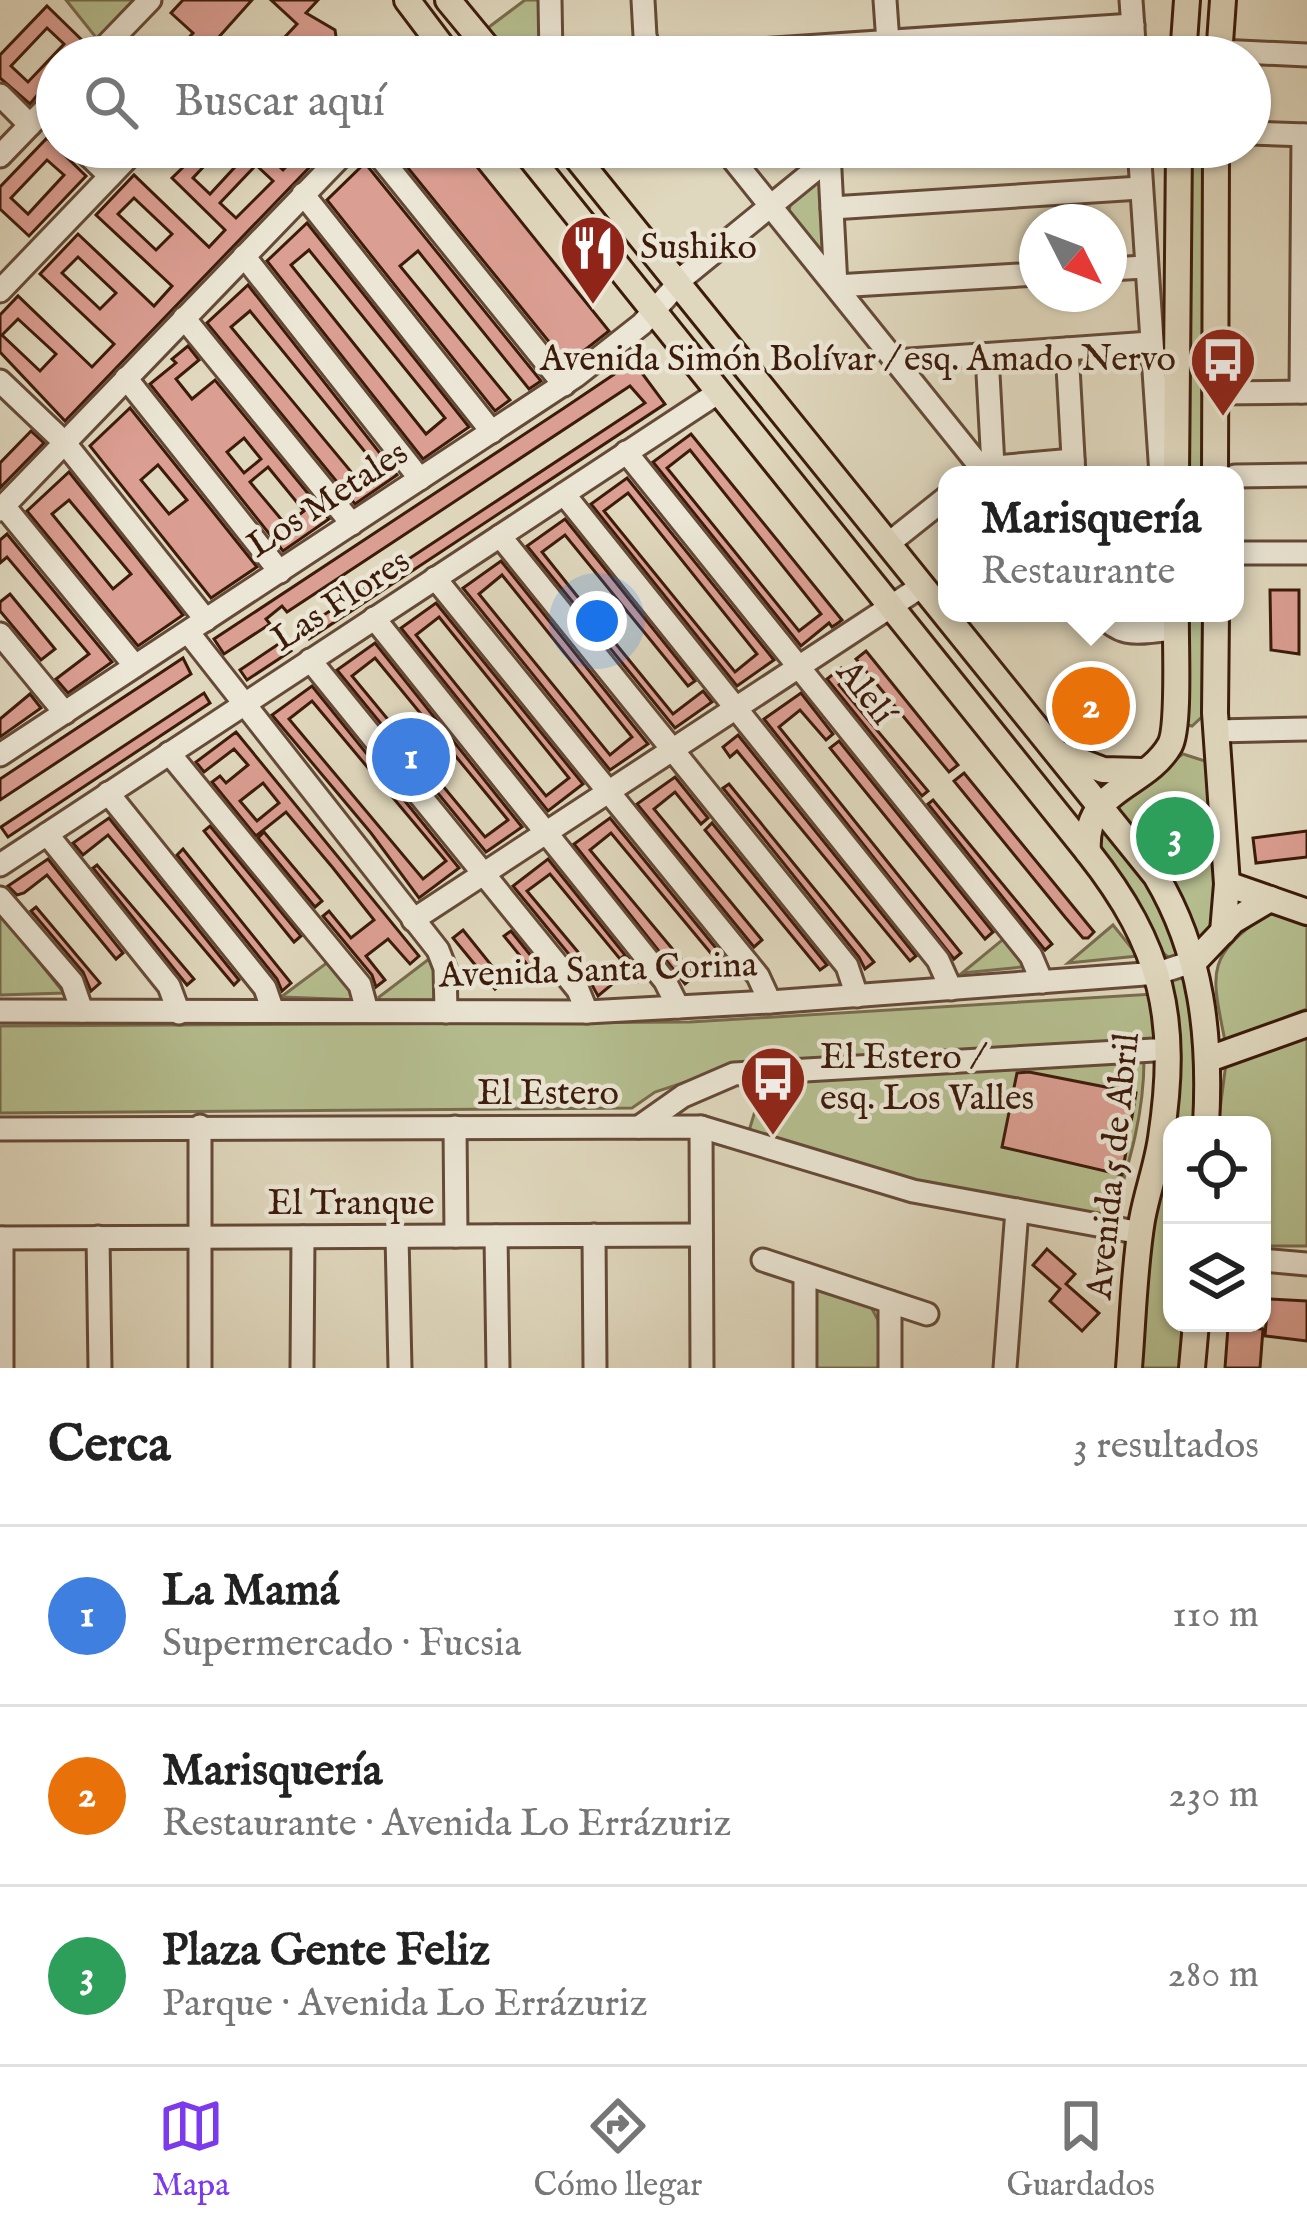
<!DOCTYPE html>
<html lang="es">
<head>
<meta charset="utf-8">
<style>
  :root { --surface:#fff; --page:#f2f2f2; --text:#222; --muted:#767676; --line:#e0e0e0; --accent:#7c3aed }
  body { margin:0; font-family:"IM FELL English",serif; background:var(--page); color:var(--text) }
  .controls { position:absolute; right:36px; bottom:36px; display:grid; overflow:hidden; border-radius:24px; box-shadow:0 3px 9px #0004 }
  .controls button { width:108px; height:108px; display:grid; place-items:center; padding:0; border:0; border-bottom:3px solid var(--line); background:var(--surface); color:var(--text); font:60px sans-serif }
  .compass { position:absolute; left:1019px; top:204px; width:108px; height:108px; border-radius:50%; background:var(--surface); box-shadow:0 3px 9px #0004; rotate:132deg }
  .you { position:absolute; left:597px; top:621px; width:42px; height:42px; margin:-30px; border:9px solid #fff; border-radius:50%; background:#1a73e8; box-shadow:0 0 0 18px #1a73e833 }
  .badge { display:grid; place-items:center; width:78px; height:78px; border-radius:50%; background:var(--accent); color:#fff; font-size:39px; font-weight:700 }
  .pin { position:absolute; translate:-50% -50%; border:6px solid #fff; box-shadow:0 3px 12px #0006 }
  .popup { position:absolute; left:938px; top:466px; width:306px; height:156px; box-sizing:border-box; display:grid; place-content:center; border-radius:24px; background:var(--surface); filter:drop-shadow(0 3px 9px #0005); font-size:39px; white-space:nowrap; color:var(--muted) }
  .popup b { font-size:45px; color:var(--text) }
  .popup::after { content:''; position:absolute; left:50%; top:100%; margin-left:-24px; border:24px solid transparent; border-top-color:var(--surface) }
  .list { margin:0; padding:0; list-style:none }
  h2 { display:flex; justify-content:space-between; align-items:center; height:156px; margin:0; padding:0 48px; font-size:51px }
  h2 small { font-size:39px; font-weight:400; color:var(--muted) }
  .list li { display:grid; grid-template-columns:78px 1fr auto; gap:36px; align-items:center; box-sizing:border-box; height:180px; padding:0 48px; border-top:3px solid var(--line) }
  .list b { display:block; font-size:45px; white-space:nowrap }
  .list p { margin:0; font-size:39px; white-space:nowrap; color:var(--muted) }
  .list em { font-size:39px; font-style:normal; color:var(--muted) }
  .icon { flex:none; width:66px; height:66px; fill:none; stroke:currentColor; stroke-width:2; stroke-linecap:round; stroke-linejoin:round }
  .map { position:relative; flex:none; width:1307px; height:1368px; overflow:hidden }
  .search { position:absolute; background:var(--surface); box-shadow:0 3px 9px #0004; left:36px; right:36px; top:36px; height:132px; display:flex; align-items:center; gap:30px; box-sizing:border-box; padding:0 42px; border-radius:66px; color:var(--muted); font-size:45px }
  .sheet { height:696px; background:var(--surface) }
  nav { display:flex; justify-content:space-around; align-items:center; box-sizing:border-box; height:168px; border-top:3px solid var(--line); background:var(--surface); font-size:33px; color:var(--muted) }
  nav a { display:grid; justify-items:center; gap:6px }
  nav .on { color:var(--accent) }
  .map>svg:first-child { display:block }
  .green { fill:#b5be8f; stroke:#786c4d; stroke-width:3 }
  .building { fill:#db9e92; stroke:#3c1b0b; stroke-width:3; fill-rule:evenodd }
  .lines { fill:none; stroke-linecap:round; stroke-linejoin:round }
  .minor-casing { stroke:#654a38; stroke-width:27 }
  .major-casing { stroke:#3c1b0b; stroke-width:30 }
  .minor { stroke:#ebe6d5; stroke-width:21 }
  .major { stroke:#e0d8be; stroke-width:24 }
  .labels { text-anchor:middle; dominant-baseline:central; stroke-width:9; stroke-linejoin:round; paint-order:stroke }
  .poi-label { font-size:36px; fill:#3c1b0b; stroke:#ebe6d5; text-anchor:start }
  .street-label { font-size:36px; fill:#3c1b0b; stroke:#ebe6d5 }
</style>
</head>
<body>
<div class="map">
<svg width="1307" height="1368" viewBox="0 0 1307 1368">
  <rect width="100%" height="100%" fill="#e0d8be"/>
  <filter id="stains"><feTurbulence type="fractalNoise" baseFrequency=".00167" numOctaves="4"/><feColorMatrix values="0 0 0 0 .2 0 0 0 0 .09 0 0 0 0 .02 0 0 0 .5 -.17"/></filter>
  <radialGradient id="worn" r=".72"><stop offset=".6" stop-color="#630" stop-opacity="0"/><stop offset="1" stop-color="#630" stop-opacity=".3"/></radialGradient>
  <g class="green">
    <polygon points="66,0 136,0 98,40"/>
    <polygon points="525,0 539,0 542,57 507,57 485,30"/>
    <polygon points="1187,147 1211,147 1210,475 1185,475"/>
    <polygon points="826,174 829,264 789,216 790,203"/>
    <polygon points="1184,613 1210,613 1206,713 1192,726 1183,724"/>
    <polygon points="1183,754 1205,761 1210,770 1219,923 1201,939 1194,936 1110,804"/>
    <path d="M 1102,820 L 1158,891 L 1185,951 L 1173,960 C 1148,949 1110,868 1096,840 Z"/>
    <polygon points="0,913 64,993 0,995"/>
    <path d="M 1268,913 L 1307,923 L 1307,1009 L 1225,1041 C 1211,971 1205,957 1268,913 Z"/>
    <polygon points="1113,925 1138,956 1068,963"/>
    <polygon points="1007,936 1032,966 962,973"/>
    <polygon points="332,959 362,1000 281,997"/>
    <polygon points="429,959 438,974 441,1001 381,1004 379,997"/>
    <polygon points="1170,975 1185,975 1206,1050 1202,1125 1176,1125 1179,1038"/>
    <polygon points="1154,994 1161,1043 740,1064 655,1092 632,1108 0,1113 0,1026 690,1022"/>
    <polygon points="1307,1035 1307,1246 1262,1246 1262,1125 1218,1125 1226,1063"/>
    <path d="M 1144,1060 C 1144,1117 1128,1166 1112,1219 L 929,1186 L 748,1134 L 764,1082 Z"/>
    <polygon points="1172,1155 1172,1323 1185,1323 1182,1368 1137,1368 1149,1233"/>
    <polygon points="815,1286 870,1305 878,1320 880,1368 815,1368"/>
  </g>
  <g class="building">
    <polygon points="183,0 252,0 201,57 195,57 182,45 193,33 171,13"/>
    <polygon points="271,0 318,0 306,13 335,30 339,57 266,57 297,24"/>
    <path d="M 47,6 L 86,44 L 74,57 L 57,57 L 57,71 L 30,104 L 0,78 L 0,55 ZM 47,28 L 64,44 L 28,82 L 11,66 Z"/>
    <path d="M 47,138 L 86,176 L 29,236 L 0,209 L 0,187 ZM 47,160 L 64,175 L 28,214 L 11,198 Z"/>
    <path d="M 204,147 L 222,147 L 193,178 L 210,194 L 246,155 L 237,147 L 259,147 L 283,170 L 305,147 L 329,147 L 65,421 L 0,352 L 0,315 L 18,296 L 92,367 L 114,344 L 40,274 L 78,234 L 154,306 L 172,286 L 96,215 L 134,175 L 209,247 L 225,230 L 172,178 ZM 256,165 L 273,181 L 236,218 L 220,203 ZM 134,198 L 172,234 L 156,250 L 118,214 ZM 78,257 L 116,293 L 100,309 L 62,273 ZM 18,319 L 56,354 L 40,371 L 2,335 Z"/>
    <polygon points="391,147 461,147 609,331 567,364"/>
    <polygon points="365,163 541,381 529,389 418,251 400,266 510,400 495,411 327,200"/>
    <path d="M 307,223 L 469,427 L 423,459 L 267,261 ZM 309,250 L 445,418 L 426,434 L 291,265 Z"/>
    <path d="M 248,285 L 397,475 L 355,504 L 207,323 ZM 250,311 L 375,464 L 357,479 L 231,327 Z"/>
    <path d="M 188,346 L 199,360 L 176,379 L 192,399 L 215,380 L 329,519 L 283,551 L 150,384 L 176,363 L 172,359 ZM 244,438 L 261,459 L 244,473 L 227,452 ZM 268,467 L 304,511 L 286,525 L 250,482 Z"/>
    <polygon points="630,357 665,404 309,639 301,630 645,403 630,386 287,612 282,606 266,619 270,624 224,654 214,639 564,408 619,371 616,368"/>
    <path d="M 130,408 L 257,567 L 211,598 L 90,446 ZM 158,465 L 187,500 L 169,514 L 141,480 Z"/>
    <polygon points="31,431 44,443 0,488 0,463"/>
    <path d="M 691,434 L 842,620 L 838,623 L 832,627 L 829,623 L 801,646 L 653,462 ZM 690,450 L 821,614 L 799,631 L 667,468 Z"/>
    <path d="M 69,472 L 183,615 L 138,646 L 27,511 ZM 69,500 L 131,574 L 113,589 L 52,514 Z"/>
    <path d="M 627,478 L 774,660 L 737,686 L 591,504 ZM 628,493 L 757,654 L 735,672 L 604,511 Z"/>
    <polygon points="565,519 695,681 688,686 565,535 542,552 585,606 673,714 703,691 712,702 675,728 527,546"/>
    <polygon points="7,534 112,662 68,693 56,679 89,654 7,557 0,563 0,540"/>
    <path d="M 501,561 L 648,744 L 610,770 L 463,588 ZM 502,575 L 632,737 L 610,755 L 479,594 Z"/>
    <polygon points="1270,590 1299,590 1299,654 1271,650"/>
    <polygon points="10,594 55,649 41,660 0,611 0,602"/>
    <path d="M 436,603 L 583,784 L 548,811 L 401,628 ZM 439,617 L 569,778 L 546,796 L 416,635 Z"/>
    <polygon points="283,641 291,651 247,680 240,670"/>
    <path d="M 375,643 L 522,827 L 486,852 L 337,670 ZM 375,658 L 508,820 L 485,837 L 352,676 Z"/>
    <polygon points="866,651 958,765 949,772 856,659"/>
    <polygon points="183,658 191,674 0,800 0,779"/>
    <polygon points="841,668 848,677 839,685 928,791 922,796 827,679"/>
    <polygon points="1090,685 1104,690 1102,714 1088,716 1074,698"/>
    <path d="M 312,686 L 459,868 L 419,898 L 371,833 L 272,715 ZM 312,701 L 446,861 L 423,879 L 289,719 Z"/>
    <polygon points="204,693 210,703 8,837 1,827"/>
    <polygon points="801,693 833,734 826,740 800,710 779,727 961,953 954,959 764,719"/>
    <polygon points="30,694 41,708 0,737 0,719"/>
    <path d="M 236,732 L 419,956 L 410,964 L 388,939 L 366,956 L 385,980 L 376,987 L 372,975 L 323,916 L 329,911 L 351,938 L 374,920 L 333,868 L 286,812 L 256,836 L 212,782 L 220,776 L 226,783 L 248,765 L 234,749 L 204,772 L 196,762 ZM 263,783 L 279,803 L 257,821 L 240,801 Z"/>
    <polygon points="738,735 916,956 910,961 737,751 730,757 723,747"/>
    <polygon points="839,741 993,932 985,939 830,748"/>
    <polygon points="964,773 1094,932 1088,938 1083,938 1065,917 954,781"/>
    <polygon points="675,777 708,818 701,824 675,792 654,809 762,940 754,947 637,804"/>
    <polygon points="729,784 874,962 865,969 859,957 723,788"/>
    <polygon points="933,800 1052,944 1045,950 928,804"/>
    <polygon points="109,818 239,980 234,985 108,835 83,855 73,843"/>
    <polygon points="610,818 724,958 719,963 611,833 590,850 695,976 685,984 574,844"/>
    <polygon points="712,823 827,965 820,970 705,830"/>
    <polygon points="210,826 301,936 294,942 204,831"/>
    <polygon points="1307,831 1307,857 1256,863 1253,838"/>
    <polygon points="264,832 322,901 315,907 258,838"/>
    <polygon points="183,849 291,983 282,991 277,979 177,855"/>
    <polygon points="48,859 123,953 116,959 47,875 24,893 17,895 8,886"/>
    <polygon points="548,859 625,955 620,959 550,874 527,891 578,952 572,958 513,886"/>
    <polygon points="97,865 194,979 187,985 93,868"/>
    <polygon points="36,907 100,983 91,991 83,972 31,911"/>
    <polygon points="463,930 504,981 495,989 453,938"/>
    <polygon points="511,931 548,977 542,983 504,936"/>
    <polygon points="627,957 643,978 638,982 628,971 598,996 592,985"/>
    <polygon points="1029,1072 1136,1093 1122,1175 1002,1147 1017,1073"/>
    <polygon points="1047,1249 1075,1274 1066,1284 1099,1313 1082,1331 1050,1301 1060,1289 1033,1265"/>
    <polygon points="1268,1299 1307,1301 1307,1341 1265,1336"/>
    <polygon points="1228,1327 1263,1329 1260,1368 1225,1368"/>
  </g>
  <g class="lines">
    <g class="minor-casing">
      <g id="minor">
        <polyline points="550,0 551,57"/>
        <polyline points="643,0 645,36 652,57"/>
        <polyline points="885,0 889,57"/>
        <polyline points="1131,0 1135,57"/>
        <polyline points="1219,51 1307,55"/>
        <polyline points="95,57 150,0"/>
        <polyline points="652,57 1133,25"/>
        <polyline points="0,95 30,125"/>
        <polyline points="1250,133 1307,135"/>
        <polyline points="80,147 110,176"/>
        <polyline points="372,147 564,385"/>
        <polyline points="723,147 987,475"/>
        <polyline points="1139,147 1161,475"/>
        <polyline points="829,152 836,286 1037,274"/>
        <polyline points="0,156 57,97"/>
        <polyline points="303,194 492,432"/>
        <polyline points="832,208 1140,188"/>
        <polyline points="244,256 420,479"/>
        <polyline points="1109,269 1145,267"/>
        <polyline points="0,291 138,147"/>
        <polyline points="184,318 352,524"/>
        <polyline points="1067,349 1074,475"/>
        <polyline points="987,355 993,466"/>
        <polyline points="895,361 1150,343"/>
        <polyline points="126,378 280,572"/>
        <polyline points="0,381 64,442 206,620"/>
        <polyline points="1301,392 1303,135"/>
        <polyline points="1214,393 1307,392"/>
        <polyline points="626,452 1031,956 1042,982"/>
        <polyline points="984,468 1073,460"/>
        <polyline points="1235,476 1307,475"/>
        <polyline points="564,494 938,960 951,989"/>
        <polyline points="4,506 135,666"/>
        <polyline points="0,510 350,147"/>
        <polyline points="500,536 847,966 857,996"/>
        <polyline points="888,544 947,497"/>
        <polyline points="1235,553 1307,553"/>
        <polyline points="435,578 758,976 770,1002"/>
        <path d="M 1100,613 C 1123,641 1142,631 1175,629"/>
        <polyline points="1103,617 1173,613"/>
        <polyline points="374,618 665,981 678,1007"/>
        <polyline points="188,632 438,950 445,968 446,1012"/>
        <polyline points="0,634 65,713"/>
        <polyline points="310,660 578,990 587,1012"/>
        <polyline points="1216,731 1307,729"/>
        <polyline points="169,753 360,985 367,1011"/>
        <polyline points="0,755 576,376 642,324 686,275 843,147"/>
        <polyline points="108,793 265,988 273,1011"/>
        <polyline points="47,834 169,986 179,1013"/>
        <polyline points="0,865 719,392"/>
        <polyline points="0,898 72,982 82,1011"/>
        <polyline points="413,920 922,586"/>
        <polyline points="0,1011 587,1012 770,1002 1158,973 1195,961"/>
        <polyline points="455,1127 456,1236"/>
        <polyline points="639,1127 683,1096 734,1074 1154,1050"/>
        <polyline points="701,1127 702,1368"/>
        <polyline points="0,1129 701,1127 913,1191 1141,1233"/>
        <polyline points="594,1235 595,1368"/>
        <polyline points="397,1236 400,1368"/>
        <polyline points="496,1236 498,1368"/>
        <polyline points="98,1237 100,1368"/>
        <polyline points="0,1238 701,1235"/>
        <polyline points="2,1238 2,1368"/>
        <polyline points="763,1260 927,1314"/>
        <polyline points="1262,1260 1307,1264"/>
        <polyline points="805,1274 805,1368"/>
        <polyline points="890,1302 890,1368"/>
        <polyline points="200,1368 200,1126"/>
        <polyline points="302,1368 303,1237"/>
        <polyline points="1005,1368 1017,1210"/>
      </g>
    </g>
    <g class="major-casing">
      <g id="major">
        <polyline points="407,0 450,57"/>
        <polyline points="448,0 495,57"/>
        <polyline points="1183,57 1187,0"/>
        <polyline points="1219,57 1223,0"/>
        <path d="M 522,147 L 1088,852 C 1163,947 1179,1019 1161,1138 C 1157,1166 1147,1192 1142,1220 C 1134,1268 1133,1319 1129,1368"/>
        <path d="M 568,147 L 1156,876 C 1202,953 1211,1037 1206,1125"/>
        <polyline points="1176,475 1179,147"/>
        <polyline points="1215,475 1216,147"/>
        <polyline points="1216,613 1215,713 1227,884 1223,932"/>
        <polyline points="1064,755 1103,770 1142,771"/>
        <path d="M 1088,852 C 1083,787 1145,789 1170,745 C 1180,726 1175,639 1176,613"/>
        <polyline points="1227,884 1307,912"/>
        <polyline points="1195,961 1233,921 1270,899"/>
        <polyline points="1209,1059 1307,1024"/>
        <polyline points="1192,1368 1196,1323"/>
      </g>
    </g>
    <use href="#minor" class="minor"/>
    <use href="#major" class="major"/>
  </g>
  <defs>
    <g id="restaurant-pin" transform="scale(3.45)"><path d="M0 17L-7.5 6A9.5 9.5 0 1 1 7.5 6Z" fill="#8f2418" stroke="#ebe6d5"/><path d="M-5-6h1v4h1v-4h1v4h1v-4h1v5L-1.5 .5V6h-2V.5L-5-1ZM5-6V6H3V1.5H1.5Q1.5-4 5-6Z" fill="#fff"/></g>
    <g id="bus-pin" transform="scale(3.45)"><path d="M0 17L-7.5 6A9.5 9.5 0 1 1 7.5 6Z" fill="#8f2418" stroke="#ebe6d5"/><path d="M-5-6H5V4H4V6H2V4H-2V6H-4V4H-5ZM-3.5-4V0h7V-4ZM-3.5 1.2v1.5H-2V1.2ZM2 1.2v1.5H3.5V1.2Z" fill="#fff"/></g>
  </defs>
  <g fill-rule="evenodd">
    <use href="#restaurant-pin" x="593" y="248"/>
    <use href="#bus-pin" x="1223" y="360"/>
    <use href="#bus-pin" x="773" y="1079"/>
  </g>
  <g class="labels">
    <g class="poi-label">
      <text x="640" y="248">Sushiko</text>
      <text x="1176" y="360" text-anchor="end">Avenida Simón Bolívar / esq. Amado Nervo</text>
      <text x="820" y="1058">El Estero /<tspan x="820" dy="41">esq. Los Valles</tspan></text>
    </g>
    <g class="street-label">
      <text transform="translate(328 500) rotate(-33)">Los Metales</text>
      <text transform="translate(341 601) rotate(-33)">Las Flores</text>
      <text transform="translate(865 693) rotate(52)">Alelí</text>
      <text transform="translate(598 971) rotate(-2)">Avenida Santa Corina</text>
      <text x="548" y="1094">El Estero</text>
      <text transform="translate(1114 1166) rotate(-84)">Avenida 5 de Abril</text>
      <text x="351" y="1204">El Tranque</text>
    </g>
  </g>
  <rect width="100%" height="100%" filter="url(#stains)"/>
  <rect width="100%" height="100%" fill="url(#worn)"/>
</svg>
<div class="controls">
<button><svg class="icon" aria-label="locate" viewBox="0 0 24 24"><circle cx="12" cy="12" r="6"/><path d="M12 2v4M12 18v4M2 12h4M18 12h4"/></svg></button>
<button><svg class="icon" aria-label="layers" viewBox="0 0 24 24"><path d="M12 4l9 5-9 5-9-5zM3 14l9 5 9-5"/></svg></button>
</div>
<svg class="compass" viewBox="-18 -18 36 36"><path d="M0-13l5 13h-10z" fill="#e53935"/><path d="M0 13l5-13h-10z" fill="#767676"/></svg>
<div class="you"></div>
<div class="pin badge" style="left:411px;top:757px;background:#3f7fe0">1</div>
<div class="pin badge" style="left:1091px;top:706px;background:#e8710a">2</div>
<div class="popup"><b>Marisquería</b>Restaurante</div>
<div class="pin badge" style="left:1175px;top:836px;background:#2e9e5b">3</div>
<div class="search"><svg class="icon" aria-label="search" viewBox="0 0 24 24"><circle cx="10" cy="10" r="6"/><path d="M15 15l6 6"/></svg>Buscar aquí</div>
</div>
<section class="sheet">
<h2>Cerca<small>3 resultados</small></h2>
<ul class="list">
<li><span class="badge" style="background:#3f7fe0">1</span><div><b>La Mamá</b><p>Supermercado · Fucsia</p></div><em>110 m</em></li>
<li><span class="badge" style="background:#e8710a">2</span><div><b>Marisquería</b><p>Restaurante · Avenida Lo Errázuriz</p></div><em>230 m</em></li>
<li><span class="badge" style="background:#2e9e5b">3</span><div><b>Plaza Gente Feliz</b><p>Parque · Avenida Lo Errázuriz</p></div><em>280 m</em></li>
</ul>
</section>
<nav>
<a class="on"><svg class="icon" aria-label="map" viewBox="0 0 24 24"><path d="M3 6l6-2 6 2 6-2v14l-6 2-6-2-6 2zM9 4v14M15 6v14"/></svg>Mapa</a>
<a><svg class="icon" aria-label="directions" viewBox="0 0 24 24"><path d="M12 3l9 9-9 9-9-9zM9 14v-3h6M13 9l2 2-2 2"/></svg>Cómo llegar</a>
<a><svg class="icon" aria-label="saved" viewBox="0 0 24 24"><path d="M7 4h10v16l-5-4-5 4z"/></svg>Guardados</a>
</nav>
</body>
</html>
